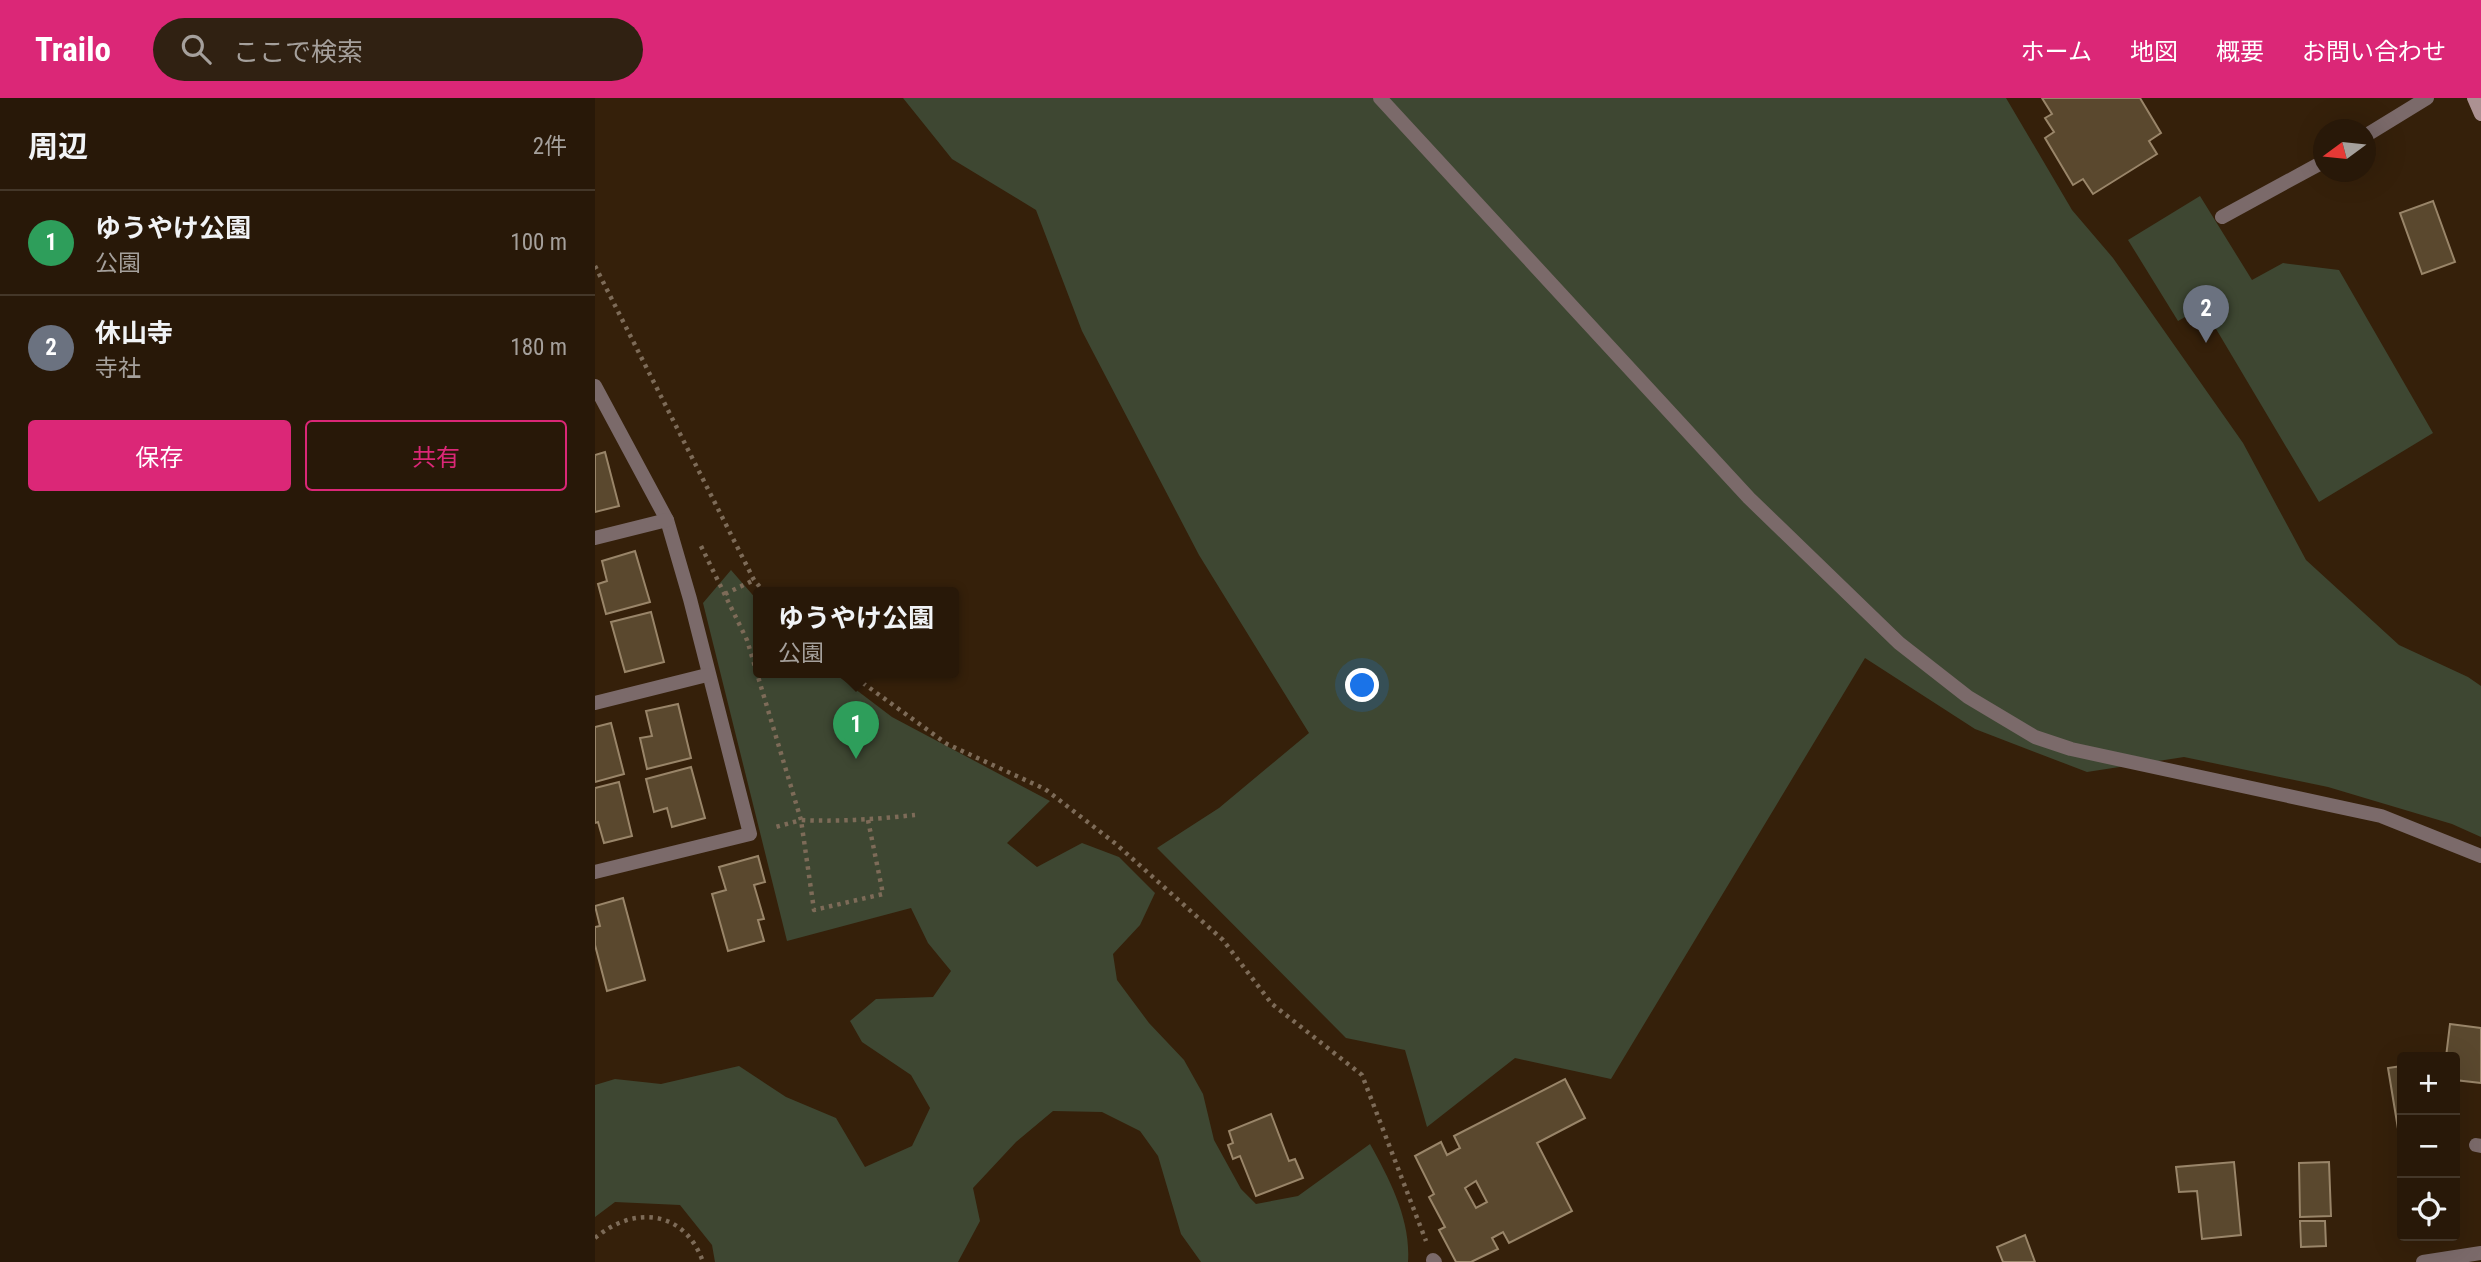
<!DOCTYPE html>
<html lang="ja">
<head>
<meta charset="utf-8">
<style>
  :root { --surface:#281808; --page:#302112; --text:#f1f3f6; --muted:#a5a09c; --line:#443729; --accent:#db2777 }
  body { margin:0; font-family:"Roboto Condensed","Noto Sans JP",sans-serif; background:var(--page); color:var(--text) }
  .controls { position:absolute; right:21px; bottom:21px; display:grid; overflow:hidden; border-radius:7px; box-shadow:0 7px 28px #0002 }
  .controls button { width:63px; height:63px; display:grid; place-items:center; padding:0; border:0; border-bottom:2px solid var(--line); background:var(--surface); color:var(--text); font:35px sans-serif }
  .compass { position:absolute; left:1718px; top:21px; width:63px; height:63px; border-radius:50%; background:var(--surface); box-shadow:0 7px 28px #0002; rotate:255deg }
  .you { position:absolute; left:768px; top:588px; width:24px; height:24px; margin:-18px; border:5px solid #fff; border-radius:50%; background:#1a73e8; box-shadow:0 0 0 10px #1a73e833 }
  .badge { display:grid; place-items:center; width:46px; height:46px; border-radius:50%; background:var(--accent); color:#fff; font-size:23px; font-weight:700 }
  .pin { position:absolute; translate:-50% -58px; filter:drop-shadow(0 2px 4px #0008) }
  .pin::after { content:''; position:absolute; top:37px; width:24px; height:21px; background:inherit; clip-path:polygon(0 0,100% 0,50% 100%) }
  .popup { position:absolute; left:158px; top:489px; width:206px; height:91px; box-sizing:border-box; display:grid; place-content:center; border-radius:7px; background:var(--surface); filter:drop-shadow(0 2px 5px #0005); font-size:23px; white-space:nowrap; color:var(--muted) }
  .popup b { font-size:26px; color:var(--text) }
  .popup::after { content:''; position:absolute; left:50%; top:100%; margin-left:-14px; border:14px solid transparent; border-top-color:var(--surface) }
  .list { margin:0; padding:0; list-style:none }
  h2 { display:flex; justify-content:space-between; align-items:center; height:91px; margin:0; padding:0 28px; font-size:30px }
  h2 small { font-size:23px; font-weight:400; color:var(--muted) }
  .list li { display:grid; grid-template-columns:46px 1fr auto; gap:21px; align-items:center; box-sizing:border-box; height:105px; padding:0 28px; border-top:2px solid var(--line) }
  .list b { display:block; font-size:26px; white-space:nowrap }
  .list p { margin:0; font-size:23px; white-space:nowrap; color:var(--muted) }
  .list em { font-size:23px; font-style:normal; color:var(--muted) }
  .actions { display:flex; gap:14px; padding:21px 28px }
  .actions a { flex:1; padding:16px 0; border:2px solid var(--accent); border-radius:7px; text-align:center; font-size:24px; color:var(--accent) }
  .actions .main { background:var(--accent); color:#fff }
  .icon { flex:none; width:38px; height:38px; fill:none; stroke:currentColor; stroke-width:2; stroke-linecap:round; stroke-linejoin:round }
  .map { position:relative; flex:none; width:1886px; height:1164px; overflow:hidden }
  header { display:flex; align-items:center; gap:42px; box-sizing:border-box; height:98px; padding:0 35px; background:var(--accent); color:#fff }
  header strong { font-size:33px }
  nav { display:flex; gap:38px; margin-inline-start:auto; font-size:24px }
  .search { width:490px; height:63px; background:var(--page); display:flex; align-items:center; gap:18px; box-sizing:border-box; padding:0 24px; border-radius:38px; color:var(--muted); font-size:26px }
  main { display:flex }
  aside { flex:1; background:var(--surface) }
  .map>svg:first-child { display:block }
  .green { fill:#3e4732 }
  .building { fill:#5a482e; stroke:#998569; stroke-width:2; fill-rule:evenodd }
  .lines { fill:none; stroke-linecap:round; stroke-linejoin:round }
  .path { stroke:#7d6b58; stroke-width:4.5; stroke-dasharray:3.5 5; stroke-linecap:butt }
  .service { stroke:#7b6a6a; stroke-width:14 }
  .minor { stroke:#7b6a6a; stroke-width:14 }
  .secondary { stroke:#ac9192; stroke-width:14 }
</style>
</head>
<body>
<header>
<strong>Trailo</strong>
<div class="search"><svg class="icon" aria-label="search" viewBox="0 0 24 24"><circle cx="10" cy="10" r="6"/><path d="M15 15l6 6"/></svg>ここで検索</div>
<nav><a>ホーム</a><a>地図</a><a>概要</a><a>お問い合わせ</a></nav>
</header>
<main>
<aside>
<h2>周辺<small>2件</small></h2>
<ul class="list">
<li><span class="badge" style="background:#2e9e5b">1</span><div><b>ゆうやけ公園</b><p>公園</p></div><em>100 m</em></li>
<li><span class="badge" style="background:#6b7280">2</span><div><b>休山寺</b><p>寺社</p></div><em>180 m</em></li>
</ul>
<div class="actions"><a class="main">保存</a><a>共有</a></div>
</aside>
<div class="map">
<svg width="1886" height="1164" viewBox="0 0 1886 1164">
  <rect width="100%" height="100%" fill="#35200a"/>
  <g class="green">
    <polygon points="308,0 1411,0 1477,112 1518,160 1648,345 1711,462 1804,547 1873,579 1886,588 1886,739 1857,726 1733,689 1589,659 1492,674 1380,631 1270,560 1016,981 920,960 832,1029 810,952 751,940 562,750 624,710 714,635 604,457 487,233 441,112 357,61"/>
    <polygon points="1605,98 1657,182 1688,165 1744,172 1838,335 1724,404 1608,209 1583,223 1533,142"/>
    <path d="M 136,472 L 163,503 L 163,575 L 239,575 L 297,619 L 455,703 L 412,745 L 442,769 L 487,745 L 524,759 L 560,795 L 545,827 L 518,856 L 522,882 L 554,925 L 589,962 L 608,996 L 619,1042 L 646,1091 L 661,1106 L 703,1098 L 775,1046 C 795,1082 816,1122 813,1164 L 606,1164 L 586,1136 L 563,1058 L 545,1033 L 507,1014 L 458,1013 L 421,1044 L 378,1090 L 385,1123 L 363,1164 L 120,1164 L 117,1147 L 85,1107 L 20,1104 L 0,1119 L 0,987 L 20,981 L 66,986 L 144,968 L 191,999 L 241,1020 L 270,1069 L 317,1048 L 335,1010 L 316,977 L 267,944 L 255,923 L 281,901 L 338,899 L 356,873 L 333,845 L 316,810 L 192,843 L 108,505 Z"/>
  </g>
  <g class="building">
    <polygon points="1447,0 1545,0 1566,35 1554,43 1562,56 1498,96 1488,81 1478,87 1450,40 1459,34 1450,20 1457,16"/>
    <polygon points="1838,103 1860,164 1827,176 1805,115"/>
    <polygon points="10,354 24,408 0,414 0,357"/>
    <polygon points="40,453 55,504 11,516 3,486 12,483 7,463"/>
    <polygon points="56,514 69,564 30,574 16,524"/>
    <polygon points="83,606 96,660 52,671 45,640 57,638 51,613"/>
    <polygon points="16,625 29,676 0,684 0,629"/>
    <polygon points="96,669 110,720 77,729 72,710 59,714 51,681"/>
    <polygon points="24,684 37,738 9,745 3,724 0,725 0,690"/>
    <polygon points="163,758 170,784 159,787 169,821 163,822 169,843 133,853 117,796 131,792 124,769"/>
    <polygon points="28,800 50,882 12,893 0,847 0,829 5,828 0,808"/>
    <polygon points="1855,926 1886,930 1886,985 1860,982 1860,959 1851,959"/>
    <polygon points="1807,968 1807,1055 1793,970"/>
    <path d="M 970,981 L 990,1020 L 942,1045 L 977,1113 L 914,1145 L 908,1134 L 897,1140 L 903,1151 L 876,1164 L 861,1164 L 844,1132 L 850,1129 L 834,1099 L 839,1096 L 820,1058 L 846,1044 L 852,1057 L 865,1050 L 859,1038 ZM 881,1083 L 892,1104 L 881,1110 L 870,1090 Z"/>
    <polygon points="676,1016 694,1063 700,1061 708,1080 661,1098 645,1058 638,1061 633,1047 638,1045 634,1033"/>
    <polygon points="1639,1064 1646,1137 1607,1141 1602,1093 1584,1094 1581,1069"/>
    <polygon points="1734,1064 1736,1118 1705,1119 1704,1065"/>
    <polygon points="1705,1123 1730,1123 1731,1148 1706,1149"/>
    <polygon points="1430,1137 1440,1164 1408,1164 1402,1149"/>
  </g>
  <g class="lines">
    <g class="path">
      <polyline points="0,168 159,482 170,495"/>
      <polyline points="106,448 152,542 206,722 177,730"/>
      <polyline points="130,496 159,482"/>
      <polyline points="254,575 352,646 450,691 521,746 628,842 677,906 767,977 831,1143"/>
      <path d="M 273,722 L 288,796 L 219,812 L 206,722 C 245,724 281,721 320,717"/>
      <path d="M 0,1140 C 39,1107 90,1112 108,1164"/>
    </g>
    <g class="service">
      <polyline points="1770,38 1832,0"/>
      <polyline points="1627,119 1728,64"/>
      <polyline points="1881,1047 1886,1048"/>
      <polyline points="838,1162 840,1164"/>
    </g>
    <g class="minor">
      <polyline points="785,0 1154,400 1304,545 1373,599 1440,639 1476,651 1786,718 1886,758"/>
      <polyline points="0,288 72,422 95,501 155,736 0,774"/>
      <polyline points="0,440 72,422"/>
      <polyline points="0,605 112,577"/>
      <polyline points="1828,1164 1886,1155"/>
    </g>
    <polyline class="secondary" points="1879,0 1886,16"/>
  </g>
</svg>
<div class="controls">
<button>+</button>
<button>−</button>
<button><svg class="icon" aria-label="locate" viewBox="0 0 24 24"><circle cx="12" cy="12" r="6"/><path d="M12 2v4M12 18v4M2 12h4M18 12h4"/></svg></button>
</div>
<svg class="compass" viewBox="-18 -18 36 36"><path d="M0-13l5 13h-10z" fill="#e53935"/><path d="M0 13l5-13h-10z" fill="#a5a09c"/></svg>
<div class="you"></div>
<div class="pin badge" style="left:261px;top:661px;background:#2e9e5b">1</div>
<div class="popup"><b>ゆうやけ公園</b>公園</div>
<div class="pin badge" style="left:1611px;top:245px;background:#6b7280">2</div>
</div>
</main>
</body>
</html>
